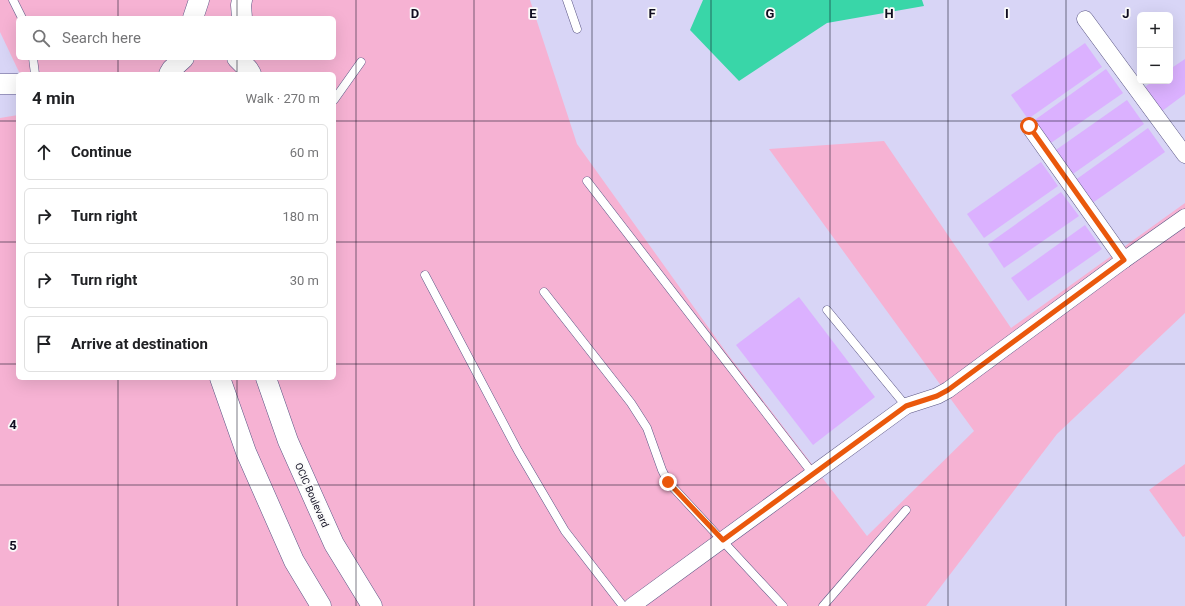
<!DOCTYPE html>
<html lang="en">
<head>
<meta charset="utf-8">
<style>
  :root { --surface:#fff; --page:#f2f2f2; --text:#202124; --muted:#757577; --line:#e0e0e0 }
  body { margin:0; font-family:Roboto,sans-serif; background:var(--page); color:var(--text) }
  .controls { position:absolute; right:12px; top:12px; display:grid; overflow:hidden; border-radius:6px; box-shadow:0 4px 16px #0002 }
  .controls button { width:36px; height:36px; display:grid; place-items:center; padding:0; border:0; border-bottom:1px solid var(--line); background:var(--surface); color:var(--text); font:20px sans-serif }
  .stop { position:absolute; width:12px; height:12px; margin:-9px; border:3px solid #ea580c; border-radius:50%; background:#fff }
  .stop.end { background:#ea580c; border-color:#fff; box-shadow:0 1px 4px #0008 }
  .list { margin:0; padding:0; list-style:none }
  h2 { display:flex; justify-content:space-between; align-items:center; height:52px; margin:0; padding:0 16px; font-size:17px }
  h2 small { font-size:13px; font-weight:400; color:var(--muted) }
  .list li { display:grid; grid-template-columns:26px 1fr auto; gap:12px; align-items:center; box-sizing:border-box; height:56px; margin:0 8px 8px; padding:0 8px; border:1px solid var(--line); border-radius:6px }
  .list b { display:block; font-size:15px; white-space:nowrap }
  .list em { font-size:13px; font-style:normal; color:var(--muted) }
  .icon { flex:none; width:22px; height:22px; fill:none; stroke:currentColor; stroke-width:2; stroke-linecap:round; stroke-linejoin:round }
  .map { position:relative; flex:none; width:1185px; height:606px; overflow:hidden }
  .search { position:absolute; background:var(--surface); box-shadow:0 4px 16px #0002; left:16px; top:16px; width:320px; height:44px; display:flex; align-items:center; gap:10px; box-sizing:border-box; padding:0 14px; border-radius:6px; color:var(--muted); font-size:15px }
  .panel { position:absolute; background:var(--surface); box-shadow:0 4px 16px #0002; left:16px; top:72px; width:320px; height:308px; border-radius:6px }
  .map>svg:first-child { display:block }
  .green { fill:#f6b2d3; fill-rule:evenodd }
  .water { fill:#39d6a8 }
  .building { fill:#dbb1ff }
  .lines { fill:none; stroke-linecap:round; stroke-linejoin:round }
  .service-casing { stroke:#5b5685; stroke-width:9 }
  .minor-casing { stroke:#5b5685; stroke-width:17 }
  .tertiary-casing { stroke:#5b5685; stroke-width:21 }
  .service { stroke:#fff; stroke-width:8 }
  .minor { stroke:#fff; stroke-width:16 }
  .tertiary { stroke:#fff; stroke-width:20 }
  .route { stroke:#ea580c; stroke-width:5 }
  .grid { fill:none; stroke:#100e20; stroke-width:1; stroke-opacity:0.55 }
  .labels { text-anchor:middle; dominant-baseline:central; stroke-width:3.5; stroke-linejoin:round; paint-order:stroke }
  .street-label { font-size:10px; fill:#100e20; stroke:#fafafa }
  .grid-label { font-size:13px; text-anchor:middle; font-weight:bold; fill:#100e20; stroke:#fafafa; stroke-width:3.5; stroke-linejoin:round; paint-order:stroke }
</style>
</head>
<body>
<div class="map">
<svg width="1185" height="606" viewBox="0 0 1185 606">
  <rect width="100%" height="100%" fill="#d8d5f6"/>
  <g class="green">
    <path d="M 0,0 L 530,0 L 577,144 L 726,352 L 867,536 L 974,431 L 769,149 L 884,141 L 1011,328 L 1185,203 L 1185,313 L 1057,434 L 926,606 L 0,606 L 0,118 L 18,115 L 18,378 L 334,378 L 334,74 L 20,74 L 0,32 ZM 18,18 L 334,18 L 334,58 L 18,58 Z"/>
    <polygon points="1185,464 1185,536 1183,537 1149,490"/>
  </g>
  <polygon class="water" points="703,0 922,0 924,6 827,23 739,81 690,30"/>
  <g class="building">
    <polygon points="1085,43 1102,67 1028,119 1011,95"/>
    <polygon points="1185,59 1185,94 1158,114 1141,90 1153,81 1170,81 1170,69"/>
    <polygon points="1106,69 1123,93 1048,145 1032,122"/>
    <polygon points="1127,100 1144,124 1070,176 1053,152"/>
    <polygon points="1148,128 1165,152 1091,204 1074,181"/>
    <polygon points="1041,162 1058,186 984,238 967,214"/>
    <polygon points="1061,192 1079,216 1004,268 988,244"/>
    <polygon points="1085,225 1102,249 1028,301 1011,278"/>
    <polygon points="799,297 875,397 813,445 736,345"/>
  </g>
  <g class="lines">
    <g class="service-casing">
      <g id="service">
        <polyline points="13,0 22,18"/>
        <polyline points="567,0 577,29"/>
        <polyline points="33,58 35,74"/>
        <polyline points="334,100 361,62"/>
        <polyline points="587,181 813,474"/>
        <polyline points="425,275 518,451 565,531 623,606"/>
        <polyline points="544,292 631,403 647,428 662,470 668,482 783,606"/>
        <polyline points="827,310 906,406"/>
        <polyline points="823,606 906,510"/>
      </g>
    </g>
    <g class="minor-casing">
      <g id="minor">
        <polyline points="1085,19 1185,155"/>
        <polyline points="1029,126 1124,260"/>
        <polyline points="632,606 906,406 937,396 948,390 1124,260 1185,217"/>
      </g>
    </g>
    <g class="tertiary-casing">
      <g id="tertiary">
        <polyline points="242,0 241,5 242,18"/>
        <polyline points="193,18 199,0"/>
        <polyline points="237,58 248,69 251,74"/>
        <polyline points="169,74 172,69 184,58"/>
        <polyline points="0,84 18,84"/>
        <polyline points="220,378 246,452 294,561 321,606"/>
        <polyline points="266,378 288,441 334,544 372,606"/>
      </g>
    </g>
    <use href="#service" class="service"/>
    <use href="#minor" class="minor"/>
    <use href="#tertiary" class="tertiary"/>
  </g>
  <g class="lines">
    <polyline class="route" points="668,482 723,540 906,406 937,396 948,390 1124,260 1029,126"/>
  </g>
  <path class="grid" d="M 118,0 L 118,18M 237,0 L 237,18M 356,0 L 356,606M 474,0 L 474,606M 592,0 L 592,606M 711,0 L 711,606M 830,0 L 830,606M 948,0 L 948,606M 1066,0 L 1066,606M 118,58 L 118,74M 237,58 L 237,74M 0,121 L 18,121M 334,121 L 1185,121M 0,242 L 18,242M 334,242 L 1185,242M 0,364 L 18,364M 334,364 L 1185,364M 118,378 L 118,606M 237,378 L 237,606M 0,485 L 1185,485"/>
  <g class="labels">
    <g class="street-label">
      <text transform="translate(312 495) rotate(66)">OCIC Boulevard</text>
    </g>
  </g>
  <g class="grid-label">
    <text x="415" y="18">D</text>
    <text x="533" y="18">E</text>
    <text x="652" y="18">F</text>
    <text x="770" y="18">G</text>
    <text x="889" y="18">H</text>
    <text x="1007" y="18">I</text>
    <text x="1126" y="18">J</text>
    <text x="13" y="429">4</text>
    <text x="13" y="550">5</text>
  </g>
</svg>
<div class="controls">
<button>+</button>
<button>−</button>
</div>
<div class="stop" style="left:1029px;top:126px"></div>
<div class="stop end" style="left:668px;top:482px"></div>
<div class="search"><svg class="icon" aria-label="search" viewBox="0 0 24 24"><circle cx="10" cy="10" r="6"/><path d="M15 15l6 6"/></svg>Search here</div>
<section class="panel">
<h2>4 min<small>Walk · 270 m</small></h2>
<ul class="list">
<li><svg class="icon" aria-label="ahead" viewBox="0 0 24 24"><path d="M12 20V5M6 11l6-6 6 6"/></svg><div><b>Continue</b></div><em>60 m</em></li>
<li><svg class="icon" aria-label="right" viewBox="0 0 24 24"><path d="M7 20v-9h11M14 6l5 5-5 5"/></svg><div><b>Turn right</b></div><em>180 m</em></li>
<li><svg class="icon" aria-label="right" viewBox="0 0 24 24"><path d="M7 20v-9h11M14 6l5 5-5 5"/></svg><div><b>Turn right</b></div><em>30 m</em></li>
<li><svg class="icon" aria-label="arrive" viewBox="0 0 24 24"><path d="M6 21V4h12l-3 4 3 4H6"/></svg><div><b>Arrive at destination</b></div></li>
</ul>
</section>
</div>
</body>
</html>
